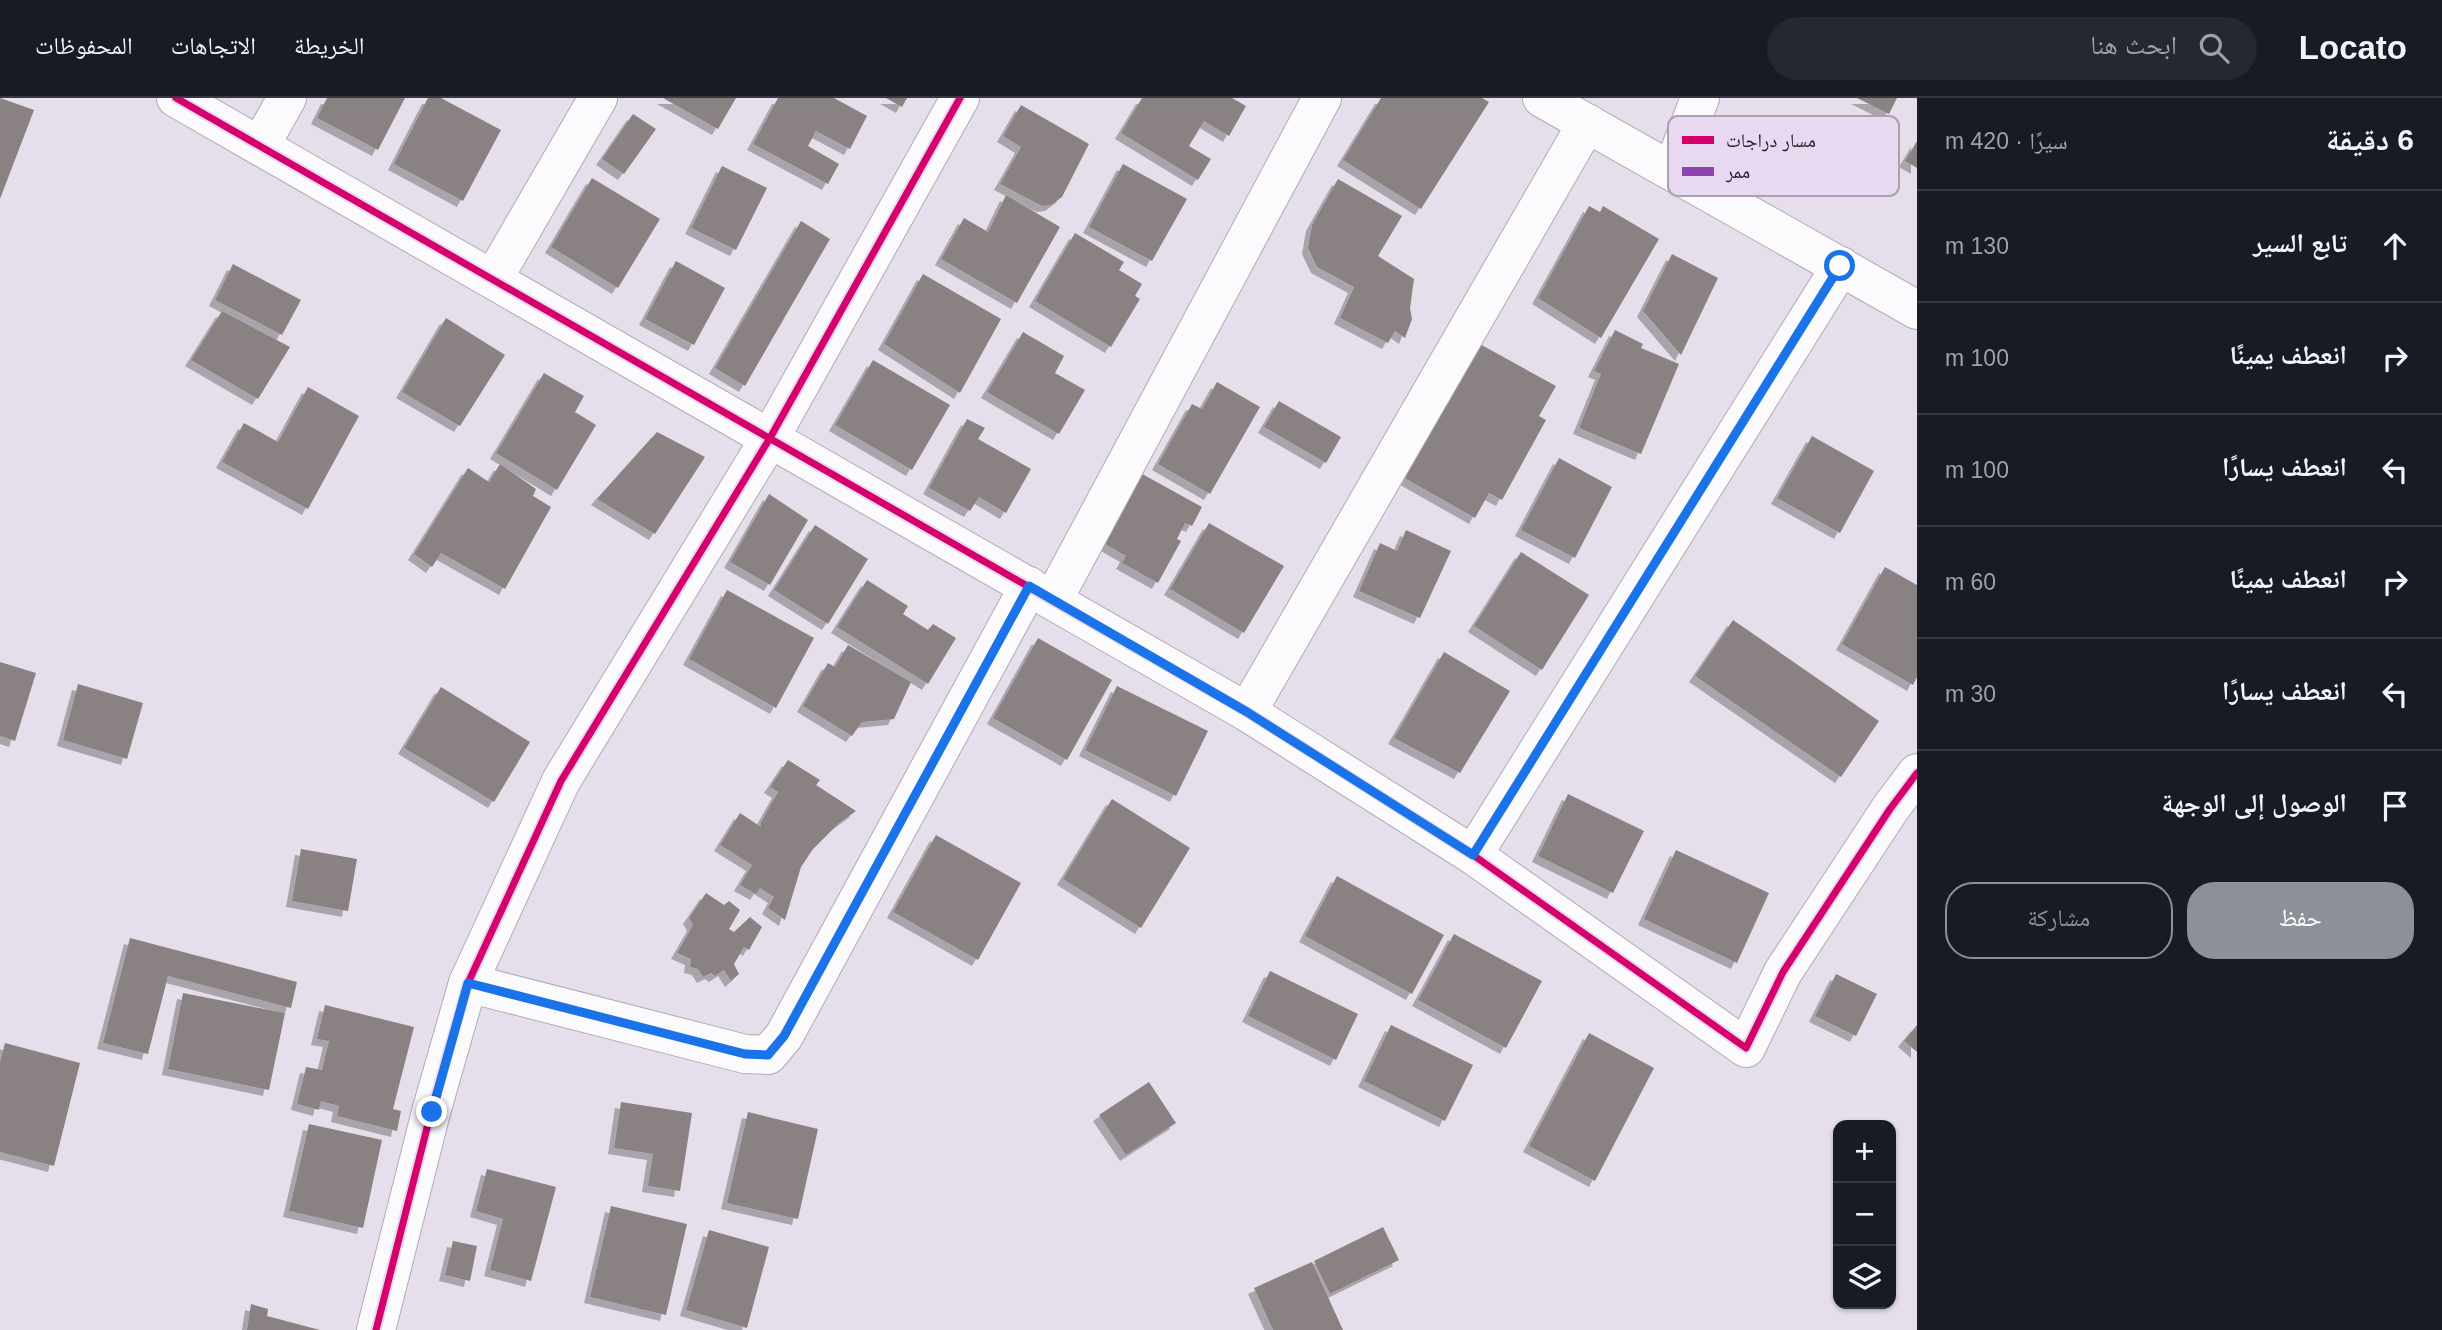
<!DOCTYPE html>
<html lang="ar">
<head>
<meta charset="utf-8">
<style>
  :root { --surface:#171b24; --page:#242831; --text:#f1f3f6; --muted:#9ea1a6; --line:#363941; --accent:#8c9099 }
  body { margin:0; font-family:Helvetica,"Noto Naskh Arabic",sans-serif; background:var(--page); color:var(--text); direction:rtl }
  .controls { position:absolute; right:21px; bottom:21px; display:grid; overflow:hidden; border-radius:14px; box-shadow:0 2px 5px #0004 }
  .controls button { width:63px; height:63px; display:grid; place-items:center; padding:0; border:0; border-bottom:2px solid var(--line); background:var(--surface); color:var(--text); font:35px sans-serif }
  .stop { position:absolute; width:21px; height:21px; margin:-16px; border:5px solid #1a73e8; border-radius:50%; background:#fff }
  .stop.end { background:#1a73e8; border-color:#fff; box-shadow:0 2px 7px #0008 }
  .list { margin:0; padding:0; list-style:none }
  h2 { display:flex; justify-content:space-between; align-items:center; height:91px; margin:0; padding:0 28px; font-size:30px }
  h2 small { font-size:23px; font-weight:400; color:var(--muted) }
  .list li { display:grid; grid-template-columns:46px 1fr auto; gap:21px; align-items:center; box-sizing:border-box; height:112px; padding:0 28px; border-top:2px solid var(--line) }
  .list b { display:block; font-size:26px; white-space:nowrap }
  .list em { font-size:23px; font-style:normal; color:var(--muted) }
  .actions { display:flex; gap:14px; padding:21px 28px }
  .actions a { flex:1; padding:16px 0; border:2px solid var(--accent); border-radius:28px; text-align:center; font-size:24px; color:var(--accent) }
  .actions .main { background:var(--accent); color:#fff }
  .icon { flex:none; width:38px; height:38px; fill:none; stroke:currentColor; stroke-width:2; stroke-linecap:round; stroke-linejoin:round }
  .map { position:relative; flex:none; width:1917px; height:1232px; overflow:hidden; direction:ltr }
  header { display:flex; align-items:center; gap:42px; box-sizing:border-box; height:98px; padding:0 35px; background:var(--surface); border-bottom:2px solid var(--line) }
  header strong { font-size:33px }
  nav { display:flex; gap:38px; margin-inline-start:auto; font-size:24px }
  .search { width:490px; height:63px; background:var(--page); display:flex; align-items:center; gap:18px; box-sizing:border-box; padding:0 24px; border-radius:38px; color:var(--muted); font-size:26px }
  main { display:flex }
  aside { flex:1; background:var(--surface) }
  .map>svg:first-child { display:block }
  .building { fill:#8a8183; filter:url(#shadow) }
  .lines { fill:none; stroke-linecap:round; stroke-linejoin:round }
  .minor-casing { stroke:#b1abb5; stroke-width:40 }
  .minor { stroke:#fbfafc; stroke-width:38 }
  .quiet { stroke:#8e44ad; stroke-width:5; stroke-dasharray:10 5; stroke-linecap:butt }
  .cycleway-casing { stroke:#e7d9ef; stroke-width:11 }
  .cycleway { stroke:#d6006c; stroke-width:7 }
  .route { stroke:#1a73e8; stroke-width:9 }
  .key { fill:#e7d9ef; stroke:#aba0b2; stroke-width:2 }
  .key-label { font-size:19px; fill:#201b23 }
</style>
</head>
<body>
<header>
<strong>Locato</strong>
<div class="search"><svg class="icon" aria-label="search" viewBox="0 0 24 24"><circle cx="10" cy="10" r="6"/><path d="M15 15l6 6"/></svg>ابحث هنا</div>
<nav><a>الخريطة</a><a>الاتجاهات</a><a>المحفوظات</a></nav>
</header>
<main>
<aside>
<h2>6 دقيقة<small>سيرًا · 420 m</small></h2>
<ul class="list">
<li><svg class="icon" aria-label="ahead" viewBox="0 0 24 24"><path d="M12 20V5M6 11l6-6 6 6"/></svg><div><b>تابع السير</b></div><em>130 m</em></li>
<li><svg class="icon" aria-label="right" viewBox="0 0 24 24"><path d="M7 20v-9h11M14 6l5 5-5 5"/></svg><div><b>انعطف يمينًا</b></div><em>100 m</em></li>
<li><svg class="icon" aria-label="left" viewBox="0 0 24 24"><path d="M17 20v-9H6M10 6l-5 5 5 5"/></svg><div><b>انعطف يسارًا</b></div><em>100 m</em></li>
<li><svg class="icon" aria-label="right" viewBox="0 0 24 24"><path d="M7 20v-9h11M14 6l5 5-5 5"/></svg><div><b>انعطف يمينًا</b></div><em>60 m</em></li>
<li><svg class="icon" aria-label="left" viewBox="0 0 24 24"><path d="M17 20v-9H6M10 6l-5 5 5 5"/></svg><div><b>انعطف يسارًا</b></div><em>30 m</em></li>
<li><svg class="icon" aria-label="arrive" viewBox="0 0 24 24"><path d="M6 21V4h12l-3 4 3 4H6"/></svg><div><b>الوصول إلى الوجهة</b></div></li>
</ul>
<div class="actions"><a class="main">حفظ</a><a>مشاركة</a></div>
</aside>
<div class="map">
<svg width="1917" height="1232" viewBox="0 0 1917 1232">
  <defs>
    <filter id="shadow"><feDropShadow dx="-6" dy="6" stdDeviation="0" flood-color="#0004"/></filter>
  </defs>
  <rect width="100%" height="100%" fill="#e6deea"/>
  <g class="building">
    <polygon points="0,0 34,12 0,101"/>
    <polygon points="327,0 405,0 378,52 317,20"/>
    <polygon points="428,0 441,0 501,32 463,103 394,66"/>
    <polygon points="663,0 736,0 718,31"/>
    <polygon points="778,0 834,0 867,18 850,51 816,33 808,48 839,66 828,86 753,46"/>
    <polygon points="886,0 907,0 902,9"/>
    <polygon points="1142,0 1232,0 1246,8 1229,38 1204,23 1189,48 1211,61 1198,82 1121,35"/>
    <polygon points="1381,0 1482,0 1489,4 1421,111 1343,62"/>
    <polygon points="1857,0 1897,0 1889,16"/>
    <polygon points="1021,7 1089,46 1062,99 1051,107 1042,108 1000,86 1021,49 1003,38"/>
    <polygon points="633,16 656,31 624,76 602,61"/>
    <polygon points="1917,43 1917,70 1905,63"/>
    <polygon points="1123,66 1187,101 1152,163 1089,129"/>
    <polygon points="722,68 767,90 736,152 691,130"/>
    <polygon points="592,80 660,121 618,190 551,149"/>
    <polygon points="1338,81 1402,118 1378,158 1414,181 1410,210 1412,221 1405,240 1395,233 1388,245 1340,220 1354,189 1317,169 1308,150 1312,127"/>
    <polygon points="1006,97 1060,129 1017,205 941,161 964,120 988,134"/>
    <polygon points="1589,108 1600,114 1603,108 1659,141 1601,240 1538,200"/>
    <polygon points="801,123 830,141 745,288 715,270"/>
    <polygon points="1075,135 1124,164 1119,172 1142,186 1135,198 1140,201 1111,249 1035,203"/>
    <polygon points="1672,156 1718,180 1681,257 1643,213"/>
    <polygon points="676,163 725,190 694,247 645,221"/>
    <polygon points="233,166 301,202 282,237 215,202"/>
    <polygon points="923,176 1001,221 960,295 884,246"/>
    <polygon points="222,213 290,249 258,301 191,262"/>
    <polygon points="446,220 505,257 460,328 402,294"/>
    <polygon points="1615,232 1643,246 1641,250 1679,266 1641,356 1579,330 1601,276 1594,273"/>
    <polygon points="1023,234 1064,258 1055,275 1085,292 1059,336 987,294"/>
    <polygon points="1476,244 1556,288 1539,318 1546,322 1502,402 1489,395 1475,420 1401,378"/>
    <polygon points="873,262 950,307 912,372 835,327"/>
    <polygon points="544,275 584,298 575,314 596,327 557,392 496,355"/>
    <polygon points="1217,284 1260,309 1210,396 1158,366 1192,306 1202,311"/>
    <polygon points="308,289 359,318 308,411 222,364 244,325 278,344"/>
    <polygon points="1279,303 1341,339 1326,365 1264,329"/>
    <polygon points="967,321 985,330 978,341 1031,371 1006,415 979,399 970,413 929,390"/>
    <polygon points="657,334 705,359 655,436 597,401"/>
    <polygon points="1812,338 1874,373 1840,435 1777,400"/>
    <polygon points="1559,360 1612,389 1575,460 1521,432"/>
    <polygon points="500,366 536,391 533,398 551,409 505,491 441,455 432,469 414,456 468,370 489,384"/>
    <polygon points="1135,372 1202,409 1192,428 1185,425 1177,441 1181,443 1158,485 1122,465 1126,458 1105,446 1117,424 1109,420"/>
    <polygon points="769,396 808,422 770,487 730,464"/>
    <polygon points="1209,425 1284,468 1244,535 1170,491"/>
    <polygon points="815,427 868,461 828,526 774,492"/>
    <polygon points="1406,432 1451,453 1420,520 1359,493 1380,445 1397,453"/>
    <polygon points="1521,454 1589,497 1542,572 1474,528"/>
    <polygon points="1885,469 1917,487 1917,579 1913,587 1842,546"/>
    <polygon points="867,482 908,508 903,516 928,532 933,526 956,540 928,586 837,529"/>
    <polygon points="727,492 814,540 776,610 689,561"/>
    <polygon points="1733,522 1879,623 1841,679 1695,578"/>
    <polygon points="1038,540 1112,582 1067,662 993,620"/>
    <polygon points="848,547 911,584 894,621 862,624 852,638 803,608 828,565 835,569"/>
    <polygon points="1444,554 1510,593 1460,675 1394,640"/>
    <polygon points="0,564 36,575 15,643 0,638"/>
    <polygon points="78,586 143,605 127,661 63,642"/>
    <polygon points="1117,588 1208,633 1176,698 1085,652"/>
    <polygon points="441,589 530,644 494,704 404,650"/>
    <polygon points="788,662 820,682 816,687 856,713 838,726 813,751 801,769 785,822 768,810 774,799 760,790 756,796 740,787 752,767 720,747 740,715 761,729 761,724 778,694 770,689"/>
    <polygon points="1568,696 1644,733 1613,795 1538,758"/>
    <polygon points="1112,701 1190,750 1141,830 1063,781"/>
    <polygon points="936,737 1021,785 978,862 893,814"/>
    <polygon points="301,751 357,761 348,813 292,803"/>
    <polygon points="1676,752 1769,795 1737,865 1644,821"/>
    <polygon points="1337,778 1444,837 1412,896 1305,838"/>
    <polygon points="706,795 724,807 729,803 740,812 729,831 734,834 750,819 762,829 749,852 744,849 734,866 739,876 731,883 724,872 715,878 711,875 703,879 698,871 690,869 691,861 677,855 693,827 689,820"/>
    <polygon points="1454,836 1542,883 1506,950 1418,902"/>
    <polygon points="130,840 297,884 291,910 168,878 148,956 103,945"/>
    <polygon points="1270,873 1358,916 1336,962 1248,918"/>
    <polygon points="1836,876 1877,896 1856,938 1815,918"/>
    <polygon points="183,895 285,915 269,992 168,971"/>
    <polygon points="325,907 414,929 393,1011 401,1013 397,1033 337,1018 339,1008 321,1003 319,1012 297,1006 306,969 322,972 329,943 317,941"/>
    <polygon points="1391,927 1473,967 1445,1023 1364,983"/>
    <polygon points="1917,927 1917,954 1904,943"/>
    <polygon points="1589,935 1654,970 1595,1083 1529,1048"/>
    <polygon points="5,945 80,965 54,1068 0,1054 0,964"/>
    <polygon points="1149,984 1176,1025 1126,1057 1099,1017"/>
    <polygon points="621,1004 692,1015 680,1093 648,1088 653,1056 614,1050"/>
    <polygon points="748,1014 818,1031 798,1121 727,1105"/>
    <polygon points="309,1026 382,1042 363,1130 289,1113"/>
    <polygon points="487,1071 556,1089 531,1183 490,1172 503,1121 476,1113"/>
    <polygon points="611,1108 687,1126 666,1217 590,1199"/>
    <polygon points="1383,1129 1399,1162 1330,1196 1314,1163"/>
    <polygon points="709,1132 769,1149 747,1230 686,1212"/>
    <polygon points="453,1143 477,1148 470,1183 445,1177"/>
    <polygon points="1312,1164 1343,1232 1273,1232 1254,1190"/>
    <polygon points="251,1206 268,1211 267,1218 320,1232 247,1232"/>
  </g>
  <g class="lines">
    <g class="minor-casing">
      <g id="minor">
        <polyline points="176,0 1247,614 1473,757 1746,950 1783,874 1890,711 1917,675"/>
        <polyline points="1542,0 1917,212"/>
        <polyline points="260,48 287,0"/>
        <polyline points="1672,73 1700,0"/>
        <polyline points="493,181 598,0"/>
        <polyline points="1053,502 1322,0"/>
        <polyline points="1247,614 1587,25"/>
        <polyline points="1473,757 1841,168"/>
        <polyline points="468,885 745,956 768,957 784,938 1029,488"/>
        <polyline points="376,1232 431,1014 468,885 561,683 770,340 960,0"/>
      </g>
    </g>
    <use href="#minor" class="minor"/>
    <polyline class="quiet" points="1473,757 1841,168"/>
    <g class="cycleway-casing">
      <g id="cycleway">
        <polyline points="176,0 1247,614 1473,757 1746,950 1783,874 1890,711 1917,675"/>
        <polyline points="376,1232 431,1014 468,885 561,683 770,340 960,0"/>
      </g>
    </g>
    <use href="#cycleway" class="cycleway"/>
  </g>
  <g class="lines">
    <polyline class="route" points="432,1014 468,885 745,956 768,957 784,938 1029,488 1247,614 1473,757 1840,168"/>
  </g>
  <rect x="1668" y="18" width="231" height="80" rx="10" class="key"/>
  <rect x="1682" y="38" width="32" height="8" fill="#d6006c"/>
  <rect x="1682" y="69" width="32" height="9" fill="#8e44ad"/>
  <g class="key-label">
    <text x="1726" y="49">مسار دراجات</text>
    <text x="1726" y="80">ممر</text>
  </g>
</svg>
<div class="controls">
<button>+</button>
<button>−</button>
<button><svg class="icon" aria-label="layers" viewBox="0 0 24 24"><path d="M12 4l9 5-9 5-9-5zM3 14l9 5 9-5"/></svg></button>
</div>
<div class="stop" style="left:1840px;top:168px"></div>
<div class="stop end" style="left:432px;top:1014px"></div>
</div>
</main>
</body>
</html>
